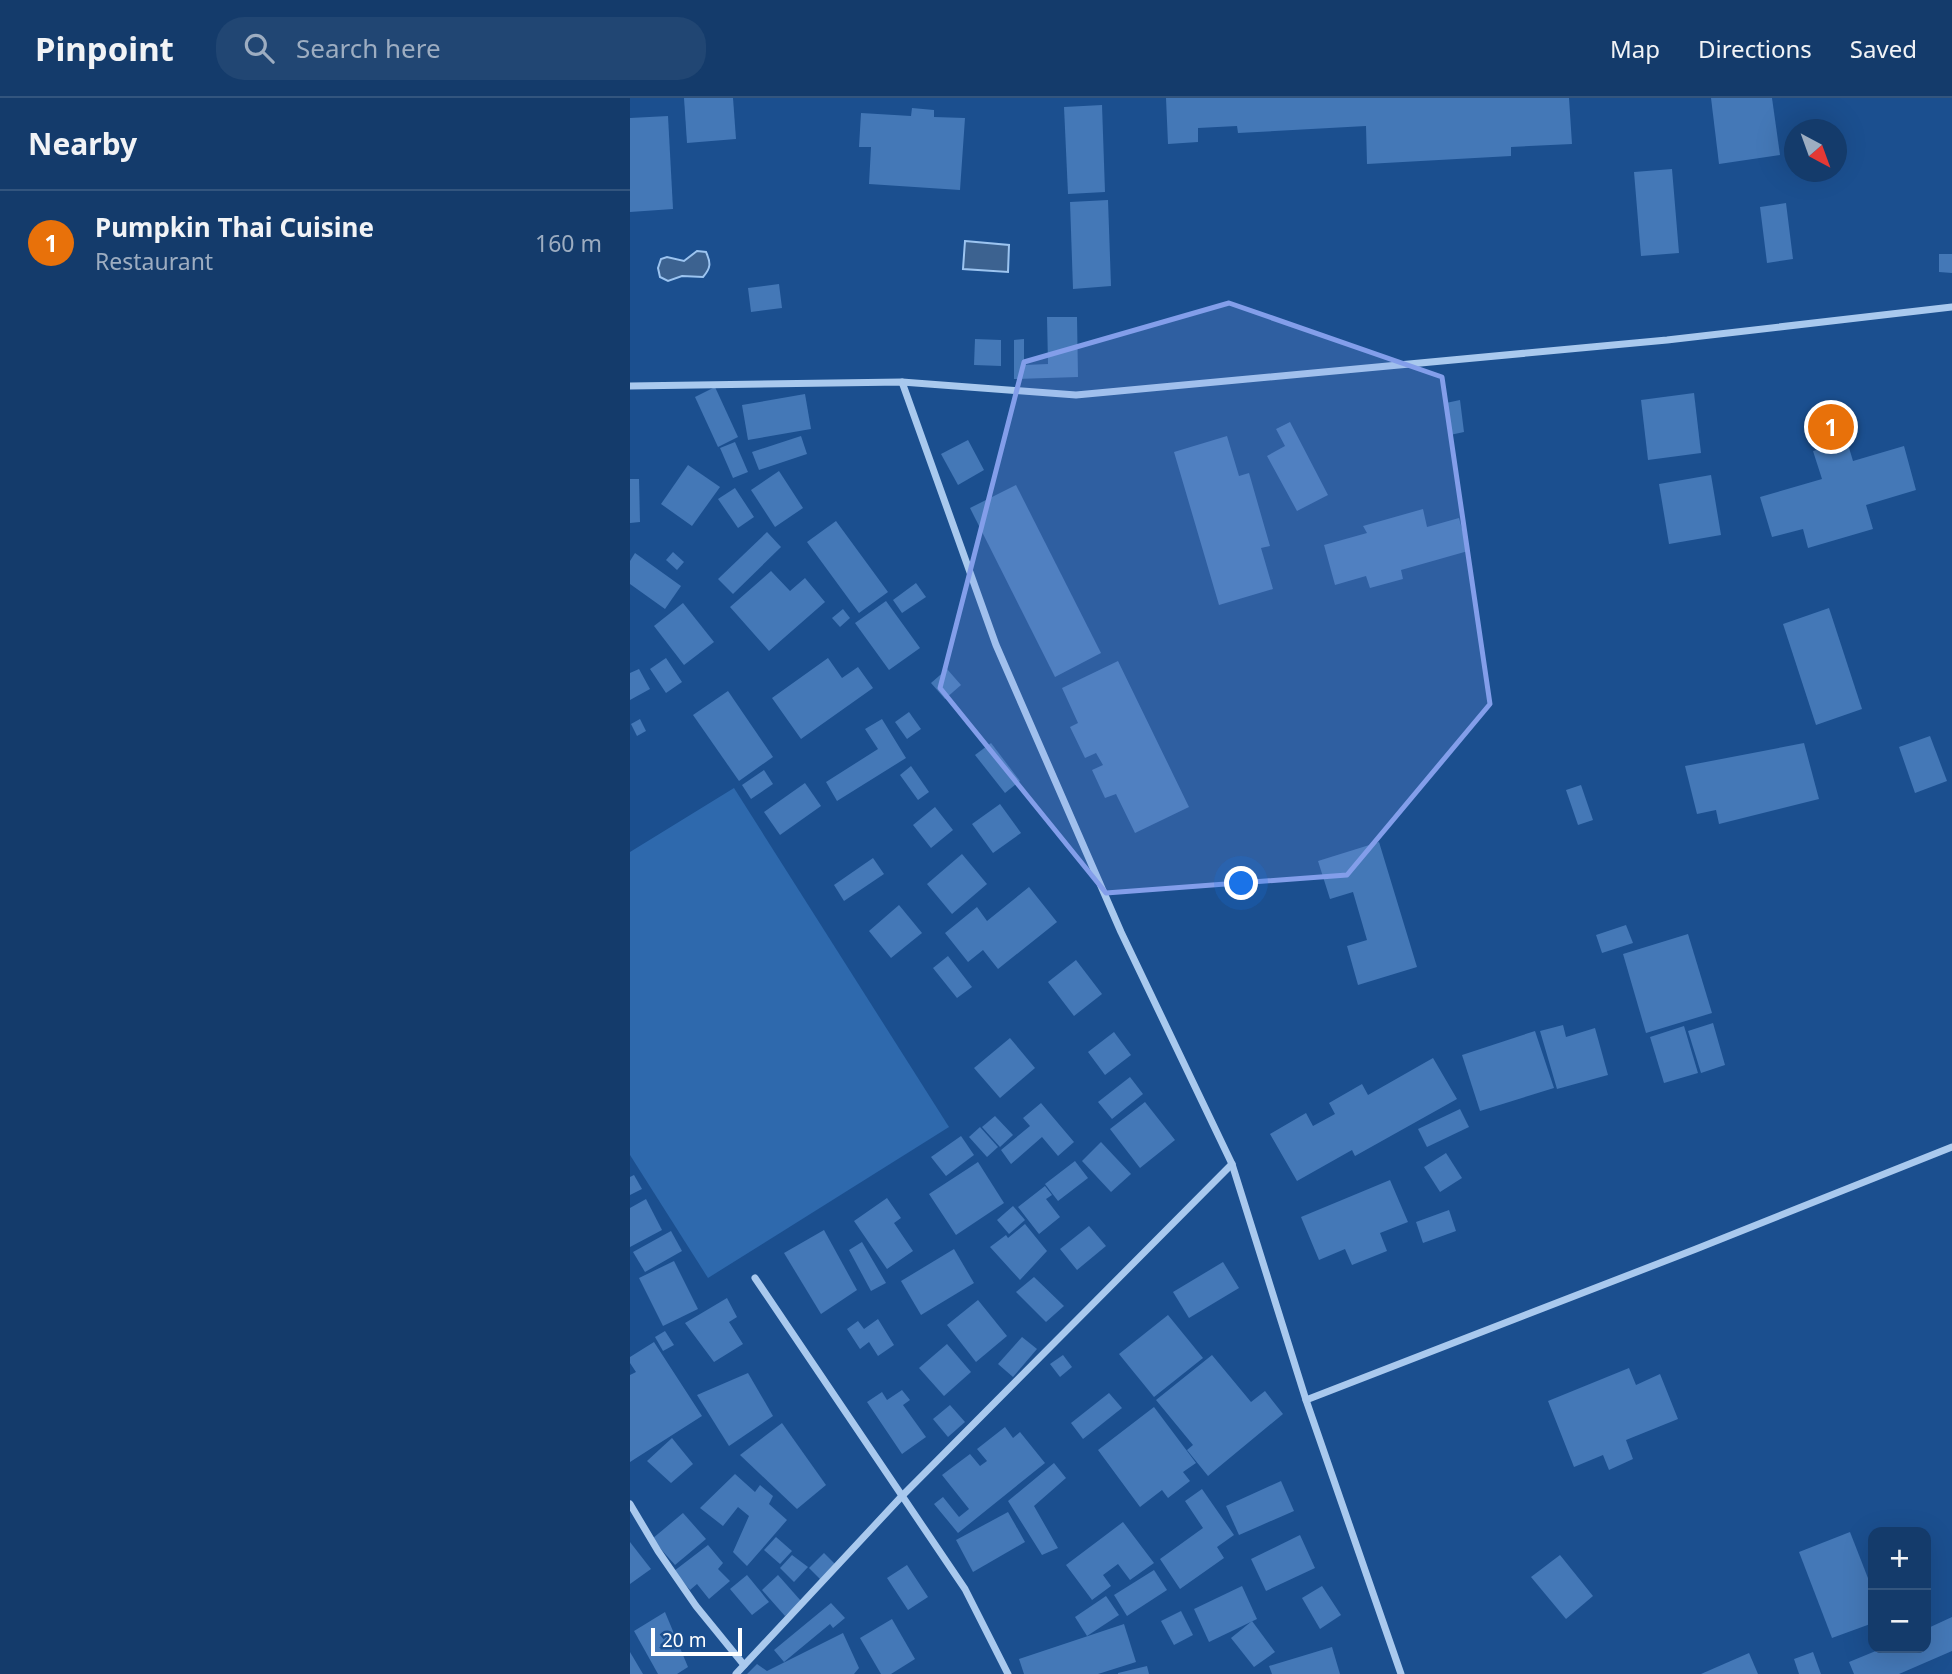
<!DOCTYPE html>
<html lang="en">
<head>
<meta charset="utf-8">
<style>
  :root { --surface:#143b6b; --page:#214673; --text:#f1f3f6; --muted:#9dadc1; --line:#33557e; --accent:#d6ab8b }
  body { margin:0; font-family:"Noto Sans",sans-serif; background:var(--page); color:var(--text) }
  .controls { position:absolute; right:21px; bottom:21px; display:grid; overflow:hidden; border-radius:14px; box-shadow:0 7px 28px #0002 }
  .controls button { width:63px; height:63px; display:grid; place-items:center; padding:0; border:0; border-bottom:2px solid var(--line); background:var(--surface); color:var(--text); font:35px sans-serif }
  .compass { position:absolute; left:1154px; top:21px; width:63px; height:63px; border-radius:50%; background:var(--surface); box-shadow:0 7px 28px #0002; rotate:139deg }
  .scale { position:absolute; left:21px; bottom:18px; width:91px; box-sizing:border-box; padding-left:7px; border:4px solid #fff; border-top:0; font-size:19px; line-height:24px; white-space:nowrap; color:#fff; -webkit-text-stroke:5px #1b4f8f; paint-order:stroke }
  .you { position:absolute; left:612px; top:786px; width:24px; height:24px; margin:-18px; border:5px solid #fff; border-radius:50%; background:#1a73e8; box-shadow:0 0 0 10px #1a73e833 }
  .badge { display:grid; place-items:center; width:46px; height:46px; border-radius:50%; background:var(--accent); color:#fff; font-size:23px; font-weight:700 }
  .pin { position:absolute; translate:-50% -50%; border:4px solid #fff; box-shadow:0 2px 7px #0006 }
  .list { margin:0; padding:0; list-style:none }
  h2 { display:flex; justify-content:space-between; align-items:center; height:91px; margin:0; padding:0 28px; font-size:30px }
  h2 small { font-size:23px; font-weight:400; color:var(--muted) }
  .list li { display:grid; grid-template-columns:46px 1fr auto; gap:21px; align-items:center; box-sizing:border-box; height:105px; padding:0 28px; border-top:2px solid var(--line) }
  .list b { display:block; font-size:26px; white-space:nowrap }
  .list p { margin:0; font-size:23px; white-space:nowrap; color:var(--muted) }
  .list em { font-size:23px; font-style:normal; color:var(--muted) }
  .icon { flex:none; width:38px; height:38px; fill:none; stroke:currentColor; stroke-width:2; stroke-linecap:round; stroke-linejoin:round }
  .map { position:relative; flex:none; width:1322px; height:1576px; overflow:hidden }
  header { display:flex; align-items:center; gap:42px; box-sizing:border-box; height:98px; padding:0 35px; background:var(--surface); border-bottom:2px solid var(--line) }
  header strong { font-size:33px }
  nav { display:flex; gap:38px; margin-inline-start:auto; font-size:24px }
  .search { width:490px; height:63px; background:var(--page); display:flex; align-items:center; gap:18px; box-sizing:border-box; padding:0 24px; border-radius:28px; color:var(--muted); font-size:26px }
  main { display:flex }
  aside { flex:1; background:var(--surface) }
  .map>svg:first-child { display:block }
  .green { fill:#2e69ad }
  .water { fill:#3c6290; stroke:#9cc4f0; stroke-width:2 }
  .building { fill:#4478b7 }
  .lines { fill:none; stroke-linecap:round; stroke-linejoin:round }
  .street { stroke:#a9c9ee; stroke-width:7 }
  .marked { fill:#839eea; fill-opacity:0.2; stroke:#839eea; stroke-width:5; stroke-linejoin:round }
</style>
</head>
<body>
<header>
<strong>Pinpoint</strong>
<div class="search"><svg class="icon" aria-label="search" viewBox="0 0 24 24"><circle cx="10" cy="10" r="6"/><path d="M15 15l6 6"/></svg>Search here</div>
<nav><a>Map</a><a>Directions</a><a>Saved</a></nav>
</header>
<main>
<aside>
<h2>Nearby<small></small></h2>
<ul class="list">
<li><span class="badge" style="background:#e8710a">1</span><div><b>Pumpkin Thai Cuisine</b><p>Restaurant</p></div><em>160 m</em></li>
</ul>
</aside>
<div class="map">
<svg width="1322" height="1576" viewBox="0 0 1322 1576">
  <rect width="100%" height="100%" fill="#1b4f8f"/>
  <polygon class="green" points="104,690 319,1029 78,1180 0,1057 0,754"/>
  <g class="water">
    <polygon points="335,143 379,147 378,174 333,171"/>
    <path d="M 67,153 L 76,154 C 81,165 81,170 73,179 L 52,178 L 38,183 L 30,179 L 28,170 L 31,161 L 37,159 L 54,163 Z"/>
  </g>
  <g class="building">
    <polygon points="54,0 103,0 106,41 57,45"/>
    <polygon points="536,0 939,0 942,46 881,49 881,58 737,66 736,28 608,35 607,28 568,30 568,44 538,46"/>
    <polygon points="1081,0 1142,0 1150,57 1089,66"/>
    <polygon points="472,7 475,94 438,96 434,9"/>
    <polygon points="282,10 304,12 304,19 335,20 330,92 239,86 241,49 229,49 231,15 281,18"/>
    <polygon points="38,18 43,111 0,114 0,20"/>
    <polygon points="1042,71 1049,155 1011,158 1004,74"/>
    <polygon points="478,102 481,188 443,191 440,104"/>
    <polygon points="1156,105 1163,161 1137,165 1130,109"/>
    <polygon points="1309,156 1322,156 1322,175 1309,174"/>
    <polygon points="149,186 152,210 121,214 118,190"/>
    <polygon points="417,219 447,219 448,279 384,281 384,242 394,241 394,267 418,266"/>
    <polygon points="345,241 371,242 371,268 344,267"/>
    <polygon points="85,289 108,339 88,349 65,299"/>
    <polygon points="1064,295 1071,355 1018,362 1011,302"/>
    <polygon points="175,296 181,331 118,342 112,307"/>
    <polygon points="830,302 834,334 820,337 816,305"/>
    <polygon points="660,324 698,397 667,413 637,358 655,348 646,331"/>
    <polygon points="171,338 177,356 129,372 122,354"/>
    <polygon points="597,338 609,378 619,375 640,448 631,450 643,491 589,507 544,354"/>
    <polygon points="338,342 354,372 328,387 311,356"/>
    <polygon points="1217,343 1223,363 1274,348 1286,392 1236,407 1243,431 1178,450 1173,431 1142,439 1130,399 1192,381 1183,353"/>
    <polygon points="105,344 118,374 103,380 90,350"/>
    <polygon points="58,367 90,389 62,428 31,406"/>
    <polygon points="149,373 173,410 145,429 121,392"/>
    <polygon points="1081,377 1091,437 1039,446 1029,386"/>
    <polygon points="0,381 9,381 10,424 0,425"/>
    <polygon points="386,387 471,555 425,579 340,410"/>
    <polygon points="105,390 124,419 108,430 88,401"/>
    <polygon points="793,411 797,429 829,420 838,453 771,472 773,481 740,490 736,478 705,487 694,447 737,435 733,428"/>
    <polygon points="206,423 258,494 229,515 177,444"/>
    <polygon points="137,434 151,449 103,496 88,481"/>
    <polygon points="43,454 54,464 47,472 36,462"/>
    <polygon points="5,455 51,488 35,511 0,486 0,463"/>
    <polygon points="141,473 160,493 175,480 195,504 139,553 100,509"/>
    <polygon points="286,485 296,499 272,515 263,502"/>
    <polygon points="256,503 290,550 259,572 225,525"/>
    <polygon points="53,505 84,544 54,567 24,528"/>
    <polygon points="1199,510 1232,611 1186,627 1153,526"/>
    <polygon points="213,511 220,520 210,529 202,520"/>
    <polygon points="36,560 52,584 36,595 20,571"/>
    <polygon points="198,560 212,580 228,569 243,590 171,641 142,600"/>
    <polygon points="488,563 559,709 505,735 486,696 475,700 462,672 473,667 466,655 455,660 440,629 448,625 432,590"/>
    <polygon points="9,571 20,591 0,602 0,575"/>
    <polygon points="317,571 331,587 315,601 301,585"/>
    <polygon points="98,593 143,659 109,683 63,617"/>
    <polygon points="279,614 291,631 277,641 265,624"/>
    <polygon points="10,621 16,633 7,638 1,626"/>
    <polygon points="252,621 276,660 207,703 196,684 248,651 235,631"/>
    <polygon points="1300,638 1317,683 1285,695 1269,649"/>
    <polygon points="361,645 390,683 375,695 345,657"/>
    <polygon points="1174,645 1189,701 1089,726 1086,712 1067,716 1055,668"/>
    <polygon points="281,668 299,694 288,702 270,677"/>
    <polygon points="134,672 143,686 121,701 112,687"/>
    <polygon points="175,685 191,708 150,737 134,714"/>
    <polygon points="951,687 963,722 948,727 936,692"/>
    <polygon points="370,706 391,735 363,755 342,726"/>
    <polygon points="305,709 323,732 301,750 283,727"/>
    <polygon points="749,744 787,869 728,887 717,848 737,842 723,794 700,801 688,763"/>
    <polygon points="332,756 357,786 322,816 297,786"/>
    <polygon points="243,760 254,776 214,803 204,787"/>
    <polygon points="399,789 427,824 368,871 353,852 338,864 315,835 347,809 357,823"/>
    <polygon points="269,807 292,835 261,860 239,833"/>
    <polygon points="996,827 1003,845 972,855 966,837"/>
    <polygon points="1058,836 1082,915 1016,935 993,856"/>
    <polygon points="318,858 342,889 327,900 303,870"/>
    <polygon points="446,862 472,896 444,918 418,884"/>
    <polygon points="1083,925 1095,967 1071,975 1058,933"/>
    <polygon points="933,927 936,939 965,930 978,977 927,991 910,933"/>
    <polygon points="1054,928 1068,975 1034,985 1020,939"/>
    <polygon points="905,933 924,990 850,1013 832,957"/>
    <polygon points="484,934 501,957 475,977 458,954"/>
    <polygon points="380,940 405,970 370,1000 344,970"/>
    <polygon points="803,960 827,1001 725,1058 722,1052 667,1083 640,1036 676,1015 683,1028 705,1016 699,1005 732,986 738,997"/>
    <polygon points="500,979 513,996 482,1021 468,1004"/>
    <polygon points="515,1004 545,1042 510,1070 480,1031"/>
    <polygon points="411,1005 444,1044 428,1058 412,1039 381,1066 371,1052 400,1028 393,1020"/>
    <polygon points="830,1011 839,1029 797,1049 788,1031"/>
    <polygon points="365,1018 383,1037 370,1049 352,1029"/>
    <polygon points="350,1029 368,1049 357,1059 339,1039"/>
    <polygon points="331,1038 344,1057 316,1078 301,1059"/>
    <polygon points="471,1044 501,1076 481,1094 452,1063"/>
    <polygon points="816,1055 832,1080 810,1094 794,1069"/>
    <polygon points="445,1063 458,1080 428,1103 415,1086"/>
    <polygon points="348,1064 374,1105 326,1137 299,1096"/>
    <polygon points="4,1077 12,1091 0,1097 0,1079"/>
    <polygon points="760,1082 778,1124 750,1135 757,1153 722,1167 715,1151 689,1162 671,1119"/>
    <polygon points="415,1088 422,1097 416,1101 430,1119 409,1136 388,1109"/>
    <polygon points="257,1100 271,1120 264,1125 283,1153 257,1171 224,1123"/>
    <polygon points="16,1101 32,1132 0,1149 0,1110"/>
    <polygon points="383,1108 395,1122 379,1136 367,1122"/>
    <polygon points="819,1112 826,1133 793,1145 786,1124"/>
    <polygon points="395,1126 417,1153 390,1182 360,1149 376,1137 378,1140"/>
    <polygon points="459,1128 476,1148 447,1172 430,1151"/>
    <polygon points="194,1132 227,1192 191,1216 154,1155"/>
    <polygon points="41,1133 52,1153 15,1174 3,1154"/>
    <polygon points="232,1144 256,1185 241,1193 219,1152"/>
    <polygon points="324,1151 344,1185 291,1217 271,1183"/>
    <polygon points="44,1163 68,1211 33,1228 9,1180"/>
    <polygon points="593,1164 609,1190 559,1220 543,1194"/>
    <polygon points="404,1179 434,1208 416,1224 386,1194"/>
    <polygon points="97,1200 107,1219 99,1224 113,1246 84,1264 55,1225"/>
    <polygon points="348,1202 377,1238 346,1264 317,1227"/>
    <polygon points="538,1217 573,1260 524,1299 489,1256"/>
    <polygon points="248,1221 264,1247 248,1258 239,1244 230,1251 217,1231 228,1223 234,1231"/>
    <polygon points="35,1233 44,1247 33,1253 25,1239"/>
    <polygon points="392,1239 407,1251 383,1279 368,1266"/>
    <polygon points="24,1244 72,1318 0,1364 0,1277 6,1274 0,1265 0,1259"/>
    <polygon points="317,1246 341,1274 314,1298 289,1270"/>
    <polygon points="433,1257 442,1269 430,1279 420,1266"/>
    <polygon points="582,1257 621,1304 635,1293 653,1316 578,1378 557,1352 563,1347 526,1302"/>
    <polygon points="999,1270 1006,1287 1030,1276 1048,1321 996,1342 1003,1361 979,1372 973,1357 944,1369 918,1303"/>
    <polygon points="118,1275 143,1318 99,1348 67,1297"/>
    <polygon points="272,1292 280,1302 273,1307 296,1339 272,1356 237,1304 252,1294 257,1302"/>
    <polygon points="479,1295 492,1310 453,1341 441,1325"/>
    <polygon points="320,1307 335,1324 318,1339 303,1321"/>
    <polygon points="524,1309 566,1365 553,1374 560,1383 538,1400 532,1392 510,1409 468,1352"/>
    <polygon points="152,1325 196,1387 167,1411 110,1357"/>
    <polygon points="375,1329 383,1340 390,1334 415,1365 328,1435 304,1406 313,1399 329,1419 339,1411 312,1377 340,1356 350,1368 357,1363 347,1351"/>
    <polygon points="42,1340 63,1366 41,1385 17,1363"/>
    <polygon points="424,1365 436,1380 404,1408 428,1450 412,1457 378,1403"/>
    <polygon points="105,1376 125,1394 130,1387 143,1398 139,1406 157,1422 117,1468 103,1454 119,1418 108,1409 93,1428 70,1410"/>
    <polygon points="651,1383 664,1413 609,1437 596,1408"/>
    <polygon points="572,1391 604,1437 587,1449 594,1460 550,1491 530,1461 573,1430 555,1403"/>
    <polygon points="378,1414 395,1444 343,1474 326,1442"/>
    <polygon points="53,1415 76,1441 45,1467 22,1441"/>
    <polygon points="493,1424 524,1465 500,1482 488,1466 473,1477 481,1488 462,1502 436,1467"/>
    <polygon points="1220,1434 1243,1493 1243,1525 1202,1540 1169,1454"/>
    <polygon points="670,1437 685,1470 636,1493 621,1461"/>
    <polygon points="146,1439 162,1453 150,1466 134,1452"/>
    <polygon points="0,1444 21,1471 0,1486"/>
    <polygon points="78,1447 93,1465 88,1471 100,1483 79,1501 67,1486 60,1492 44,1473"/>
    <polygon points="194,1455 206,1467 192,1483 179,1470"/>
    <polygon points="162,1457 178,1469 164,1484 150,1470"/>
    <polygon points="930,1457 963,1498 936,1521 901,1479"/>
    <polygon points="277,1467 298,1499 278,1512 257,1480"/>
    <polygon points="524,1472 537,1492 497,1518 484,1497"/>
    <polygon points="117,1477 139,1504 122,1517 100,1491"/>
    <polygon points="148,1477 171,1503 155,1518 132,1492"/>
    <polygon points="612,1488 627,1521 579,1544 564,1511"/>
    <polygon points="692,1488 711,1517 690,1531 672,1500"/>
    <polygon points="476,1498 489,1517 457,1538 445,1519"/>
    <polygon points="201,1505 215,1520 203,1530 200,1526 154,1564 144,1552"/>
    <polygon points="551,1513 563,1537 544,1547 531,1523"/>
    <polygon points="35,1514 58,1569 47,1576 28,1576 4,1533"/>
    <polygon points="1322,1519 1322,1553 1269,1576 1224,1576 1219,1564 1253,1550 1296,1550 1296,1531"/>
    <polygon points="262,1521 285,1561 261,1576 251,1576 230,1540"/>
    <polygon points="622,1523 645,1554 624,1569 601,1540"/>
    <polygon points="494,1526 506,1564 468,1576 394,1576 389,1561"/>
    <polygon points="213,1535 229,1570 224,1576 117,1576 127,1566 137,1573"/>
    <polygon points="702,1549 710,1576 642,1576 639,1568"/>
    <polygon points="0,1554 13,1576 0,1576"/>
    <polygon points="1183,1554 1191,1576 1169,1576 1164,1561"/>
    <polygon points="1119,1555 1128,1576 1071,1576"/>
    <polygon points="517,1568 519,1576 488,1576 488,1575"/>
  </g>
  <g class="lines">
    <g class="street">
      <polyline points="272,284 366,547 491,834 602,1066 676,1302 771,1576"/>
      <polyline points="0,288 272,284 446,297 1037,242 1322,209"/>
      <polyline points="125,1180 335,1491 378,1576"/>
      <polyline points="676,1302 1066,1151 1322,1049"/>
      <polyline points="0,1406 28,1453 66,1508 114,1567"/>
      <polyline points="106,1576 272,1398 602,1066"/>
    </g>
  </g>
  <path class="marked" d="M 599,205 L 812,279 L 860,606 L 717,777 L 476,795 L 310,590 L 394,264 Z"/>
</svg>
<div class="controls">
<button>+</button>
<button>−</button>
</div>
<svg class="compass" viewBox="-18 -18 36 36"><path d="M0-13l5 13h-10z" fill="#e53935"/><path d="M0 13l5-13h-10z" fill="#9dadc1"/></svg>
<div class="scale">20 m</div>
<div class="you"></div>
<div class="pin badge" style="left:1201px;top:329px;background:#e8710a">1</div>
</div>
</main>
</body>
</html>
